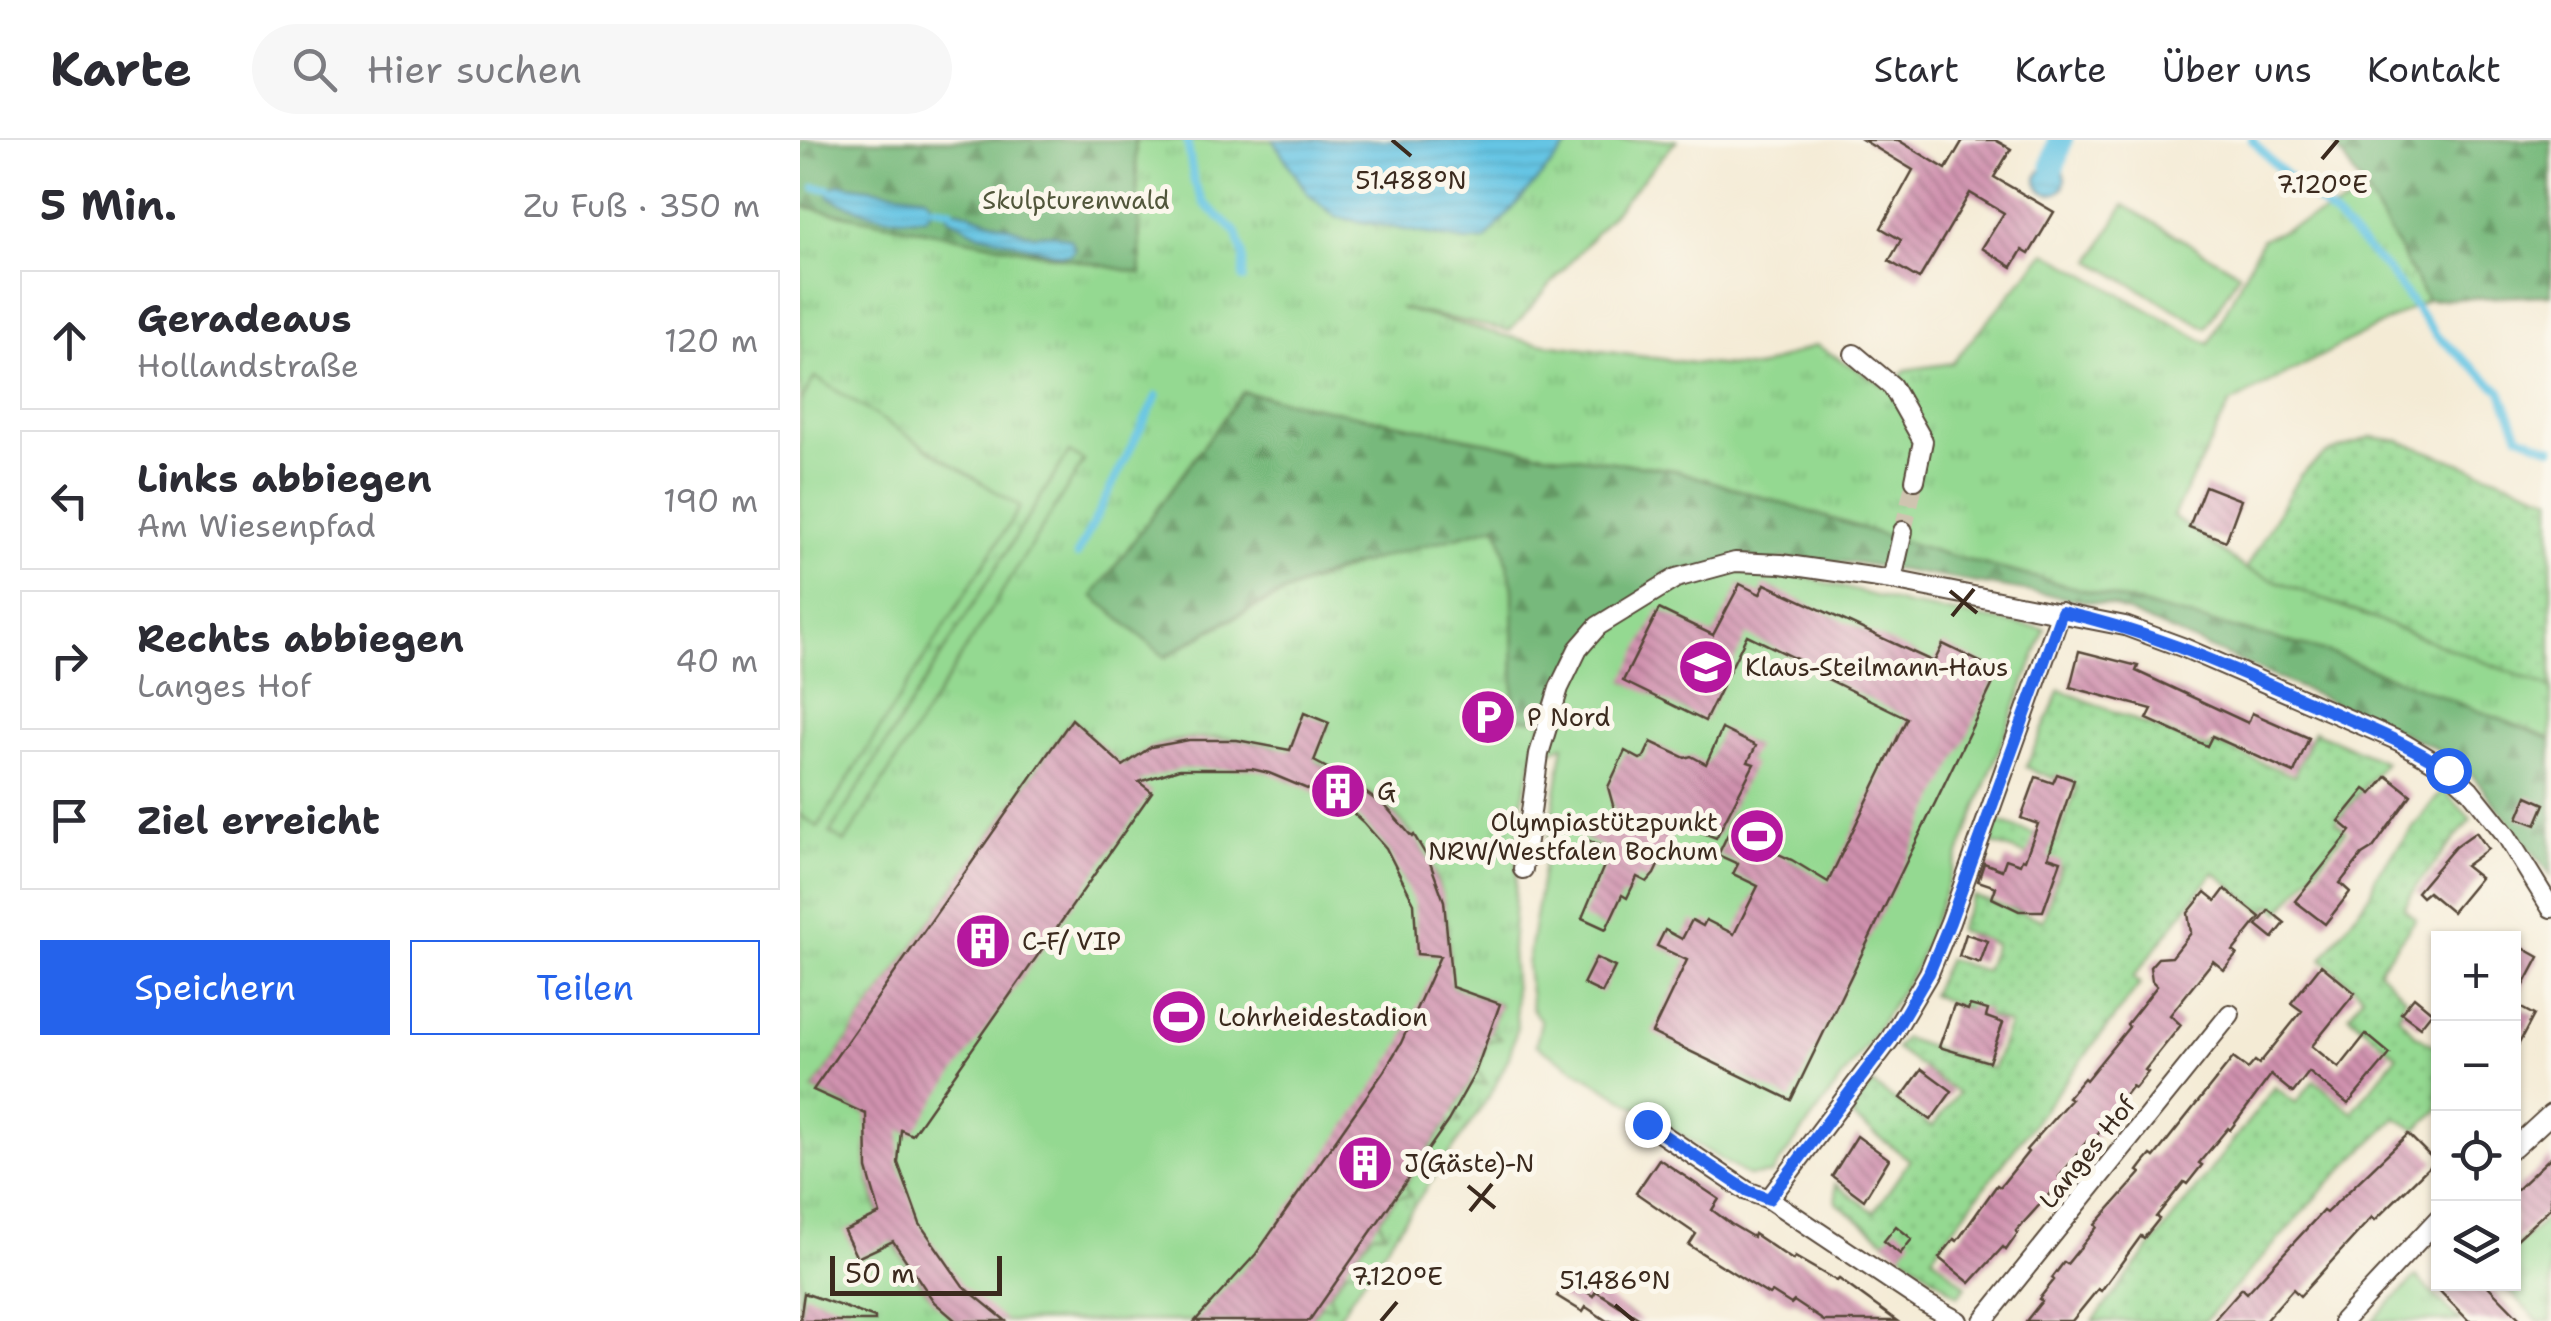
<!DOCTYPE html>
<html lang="de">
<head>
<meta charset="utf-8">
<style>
  :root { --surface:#fff; --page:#f7f7f7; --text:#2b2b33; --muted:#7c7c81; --line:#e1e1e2; --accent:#2563eb }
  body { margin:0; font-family:"Shantell Sans",sans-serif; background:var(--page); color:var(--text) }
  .controls { position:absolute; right:30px; bottom:30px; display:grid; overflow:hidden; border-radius:0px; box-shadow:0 2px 8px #0004 }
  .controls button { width:90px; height:90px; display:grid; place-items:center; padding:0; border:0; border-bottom:2px solid var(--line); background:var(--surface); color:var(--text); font:50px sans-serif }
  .scale { position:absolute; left:30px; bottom:25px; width:172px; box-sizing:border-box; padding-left:10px; border:5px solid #3b2a1e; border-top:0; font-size:28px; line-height:35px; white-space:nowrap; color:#3b2a1e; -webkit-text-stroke:8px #fbf7ec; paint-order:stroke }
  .stop { position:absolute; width:30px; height:30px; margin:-22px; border:8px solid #2563eb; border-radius:50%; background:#fff }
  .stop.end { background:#2563eb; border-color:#fff; box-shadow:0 2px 10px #0008 }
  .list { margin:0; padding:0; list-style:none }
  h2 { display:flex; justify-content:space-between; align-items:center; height:130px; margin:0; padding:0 40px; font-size:42px }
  h2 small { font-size:32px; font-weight:400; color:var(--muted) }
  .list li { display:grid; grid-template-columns:65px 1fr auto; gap:30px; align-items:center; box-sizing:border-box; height:140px; margin:0 20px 20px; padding:0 20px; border:2px solid var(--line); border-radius:0px }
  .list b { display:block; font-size:38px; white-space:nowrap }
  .list p { margin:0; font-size:32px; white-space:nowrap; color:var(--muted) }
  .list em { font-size:32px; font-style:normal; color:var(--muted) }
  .actions { display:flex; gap:20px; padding:30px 40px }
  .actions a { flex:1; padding:22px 0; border:2px solid var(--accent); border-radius:0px; text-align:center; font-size:35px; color:var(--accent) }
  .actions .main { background:var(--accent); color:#fff }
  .icon { flex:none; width:55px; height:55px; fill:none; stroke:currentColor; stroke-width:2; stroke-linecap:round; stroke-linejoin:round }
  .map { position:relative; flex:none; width:1751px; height:1181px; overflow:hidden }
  header { display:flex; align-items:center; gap:60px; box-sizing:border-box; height:140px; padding:0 50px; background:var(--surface); border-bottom:2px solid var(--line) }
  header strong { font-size:48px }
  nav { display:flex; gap:55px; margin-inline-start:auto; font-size:35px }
  .search { width:700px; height:90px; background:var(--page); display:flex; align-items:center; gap:25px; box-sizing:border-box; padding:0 35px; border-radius:55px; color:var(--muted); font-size:38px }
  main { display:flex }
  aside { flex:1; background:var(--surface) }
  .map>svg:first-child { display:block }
  .grass { fill:url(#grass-tufts); stroke:#688258; stroke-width:2.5 }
  .forest { fill:url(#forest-firs); stroke:#59724c; stroke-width:2.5 }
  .garden { fill:url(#garden-dots); stroke:#688258; stroke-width:2.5 }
  .pitch { fill:#94d991; stroke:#688258; stroke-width:2.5 }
  .water { fill:url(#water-rules); stroke:#507881; stroke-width:2.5 }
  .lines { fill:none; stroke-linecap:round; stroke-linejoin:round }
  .stream { stroke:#65c5e4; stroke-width:8 }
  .canal { stroke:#65c5e4; stroke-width:25 }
  .building { fill:url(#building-back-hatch) }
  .minor-tunnel { stroke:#cfc4b0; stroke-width:18; stroke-dasharray:18 9; stroke-linecap:butt }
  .minor-casing { stroke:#574739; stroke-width:22 }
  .minor { stroke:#fff; stroke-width:18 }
  .route { stroke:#2563eb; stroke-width:12 }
  .ticks { fill:none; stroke:#3b2a1e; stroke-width:4 }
  .labels { text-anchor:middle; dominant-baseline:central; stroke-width:10; stroke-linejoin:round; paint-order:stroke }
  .park-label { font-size:25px; fill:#51563b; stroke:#fbf7ec }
  .poi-label { font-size:25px; fill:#3b2a1e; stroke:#fbf7ec; text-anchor:start }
  .street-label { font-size:25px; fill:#3b2a1e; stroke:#fbf7ec }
  .ticks-label { font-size:25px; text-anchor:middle; fill:#3b2a1e; stroke:#fbf7ec; stroke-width:10; stroke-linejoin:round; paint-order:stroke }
</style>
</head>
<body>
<header>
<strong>Karte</strong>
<div class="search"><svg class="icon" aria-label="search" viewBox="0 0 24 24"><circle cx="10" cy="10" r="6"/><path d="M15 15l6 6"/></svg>Hier suchen</div>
<nav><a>Start</a><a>Karte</a><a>Über uns</a><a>Kontakt</a></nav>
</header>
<main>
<aside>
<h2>5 Min.<small>Zu Fuß · 350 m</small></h2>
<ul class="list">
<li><svg class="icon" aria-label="ahead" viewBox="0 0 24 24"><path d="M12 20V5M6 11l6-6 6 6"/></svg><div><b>Geradeaus</b><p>Hollandstraße</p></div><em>120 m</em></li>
<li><svg class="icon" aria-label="left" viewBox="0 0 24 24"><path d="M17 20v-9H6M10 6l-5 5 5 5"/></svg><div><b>Links abbiegen</b><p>Am Wiesenpfad</p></div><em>190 m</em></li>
<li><svg class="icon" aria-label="right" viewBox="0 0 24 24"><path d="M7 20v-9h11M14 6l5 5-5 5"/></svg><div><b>Rechts abbiegen</b><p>Langes Hof</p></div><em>40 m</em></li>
<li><svg class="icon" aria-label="arrive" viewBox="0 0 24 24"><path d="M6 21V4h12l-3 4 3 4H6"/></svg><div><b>Ziel erreicht</b></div></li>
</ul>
<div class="actions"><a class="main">Speichern</a><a>Teilen</a></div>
</aside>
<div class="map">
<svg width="1751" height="1181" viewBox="0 0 1751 1181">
  <defs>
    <pattern id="grass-tufts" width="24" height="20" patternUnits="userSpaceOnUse" patternTransform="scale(2.5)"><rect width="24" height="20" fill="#94d991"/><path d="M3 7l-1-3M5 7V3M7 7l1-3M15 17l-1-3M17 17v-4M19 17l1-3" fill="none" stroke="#80ba7d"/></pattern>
    <pattern id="forest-firs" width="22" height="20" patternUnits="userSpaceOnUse" patternTransform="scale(2.5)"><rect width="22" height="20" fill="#77b97b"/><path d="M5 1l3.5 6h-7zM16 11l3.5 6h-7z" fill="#639764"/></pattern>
    <pattern id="garden-dots" width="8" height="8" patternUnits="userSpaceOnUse" patternTransform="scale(2.5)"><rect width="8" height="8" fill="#94d991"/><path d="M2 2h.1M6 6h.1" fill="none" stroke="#80ba7d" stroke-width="1.8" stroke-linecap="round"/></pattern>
    <pattern id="water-rules" width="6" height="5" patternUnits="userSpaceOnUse" patternTransform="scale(2.5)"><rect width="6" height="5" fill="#65c5e4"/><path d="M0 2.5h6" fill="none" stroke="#59a9c3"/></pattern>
    <pattern id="building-back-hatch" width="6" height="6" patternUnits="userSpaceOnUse" patternTransform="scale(2.5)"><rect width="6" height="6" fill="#d092af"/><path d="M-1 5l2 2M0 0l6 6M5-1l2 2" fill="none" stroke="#aa778e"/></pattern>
  </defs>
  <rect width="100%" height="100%" fill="#fbf7ec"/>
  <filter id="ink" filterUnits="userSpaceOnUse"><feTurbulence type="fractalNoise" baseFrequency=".01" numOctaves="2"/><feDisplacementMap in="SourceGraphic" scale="20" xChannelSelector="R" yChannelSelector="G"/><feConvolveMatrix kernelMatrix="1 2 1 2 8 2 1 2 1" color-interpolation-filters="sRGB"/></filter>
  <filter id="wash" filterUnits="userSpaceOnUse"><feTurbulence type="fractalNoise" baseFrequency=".0048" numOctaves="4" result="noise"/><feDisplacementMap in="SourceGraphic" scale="40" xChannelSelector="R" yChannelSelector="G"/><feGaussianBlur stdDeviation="2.25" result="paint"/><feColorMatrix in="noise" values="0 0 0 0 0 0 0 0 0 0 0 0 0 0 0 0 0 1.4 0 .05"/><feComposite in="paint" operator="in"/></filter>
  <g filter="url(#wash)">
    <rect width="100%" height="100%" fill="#f4ebd5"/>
    <g class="grass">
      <path d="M 335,0 L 877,0 L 710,191 L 599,168 L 730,202 L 893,223 L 957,228 L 1016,205 L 1090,249 L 1105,230 L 1152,223 L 1246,112 L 1409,204 L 1462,99 L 1568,55 L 1627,160 L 1430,264 L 1373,376 L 1446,429 L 1751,548 L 1751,599 L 1527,512 L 1151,416 L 875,330 L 736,312 L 443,252 L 366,517 C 424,481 484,451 548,428 C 597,410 649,399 699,385 L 713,448 L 714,577 L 743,580 L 720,669 L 712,811 L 717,888 L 709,917 L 692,952 L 535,1181 L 0,1181 L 0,66 L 341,133 Z"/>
      <polygon points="1751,1074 1751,1181 1738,1181 1703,1144 1714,1144 1714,1108"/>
      <polygon points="1616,1137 1660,1181 1572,1181"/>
    </g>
    <g class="forest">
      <polygon points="0,0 335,0 341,133 0,66"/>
      <polygon points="1531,0 1751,0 1751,155 1627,160 1568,55"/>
      <path d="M 443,252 L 736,312 L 875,330 L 1151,416 L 1527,512 L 1751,599 L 1751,735 L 1668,630 L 1632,606 L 1314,466 L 1058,423 L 982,419 L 743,580 L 714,578 L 713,448 L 698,385 C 651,399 602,411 555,425 C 488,446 425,480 365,517 L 293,456 Z"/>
    </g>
    <g class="garden">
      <polygon points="1571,297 1600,301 1751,357 1751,548 1446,429 1500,335 1525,314"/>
      <polygon points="1260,550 1407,609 1416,604 1494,636 1514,591 1585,622 1536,682 1546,691 1481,772 1472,764 1464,772 1414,732 1333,838 1340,844 1132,1116 1166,1146 1158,1156 1037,1063 1035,1044 1074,1072 1110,1020 1049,975 1072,944 1132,987 1158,953 1096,909 1104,898 1193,929 1209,884 1131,855 1148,819 1185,831 1195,804 1158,790 1173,756 1243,780 1261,727 1191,703 1198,681 1257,702 1277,648 1226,627"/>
      <polygon points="1643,650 1671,679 1616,746 1604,769 1616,779 1578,830 1605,857 1599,877 1616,895 1638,908 1638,970 1616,990 1596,978 1534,1038 1405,1181 1293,1181 1475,947 1496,963 1514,940 1552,972 1597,916 1549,875 1563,855 1522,819 1570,754 1576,735"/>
    </g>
    <g class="pitch">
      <polygon points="1324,65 1439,133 1406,188 1292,121"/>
      <polygon points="15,237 220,367 18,687 0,675 0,262"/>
      <polygon points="269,312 284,321 45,702 30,693"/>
      <polygon points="937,428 979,430 1108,465 1245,489 1116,827 1071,899 971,1034 948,1036 736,905 741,881 732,869 727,825 764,605 744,614 762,550 784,512 802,491 879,442"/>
      <path d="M 272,579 L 322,626 C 333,619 344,610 356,606 C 445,574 586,635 628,719 C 649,758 649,803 650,847 L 700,864 L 690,890 L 701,899 L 687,901 L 677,930 L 687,944 L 670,943 L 654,970 L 661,982 L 647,983 L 630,1008 L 636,1020 L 622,1020 L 605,1044 L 611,1056 L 597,1056 L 579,1081 L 585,1093 L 572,1093 L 554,1118 L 560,1129 L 546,1130 L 529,1154 L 534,1167 L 521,1165 L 509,1181 L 156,1181 C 115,1146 71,1079 67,1024 C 65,1008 68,993 72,977 L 13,950 Z"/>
    </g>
    <g class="water">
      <polygon points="473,0 773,0 685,100 666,101 536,77 508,54"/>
      <circle cx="1251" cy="40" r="14"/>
      <path d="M 40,44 L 126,56 L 134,67 L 126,77 C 90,82 61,72 29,57 L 28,49 Z"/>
      <polygon points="151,70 160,70 233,95 254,94 270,99 275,108 271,114 261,115 180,94 147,77"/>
    </g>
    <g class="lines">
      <g class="stream">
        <polyline points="387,0 394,42 404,63 437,93 443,116 443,139"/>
        <polyline points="1452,0 1474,24 1534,76 1589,132 1636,195 1701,251 1719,295 1751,308"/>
        <polyline points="15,47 28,49"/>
        <polyline points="134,67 151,70"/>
        <polyline points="277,415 357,256"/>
      </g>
      <polyline class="canal" points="1253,25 1260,0"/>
    </g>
    <g id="blocks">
      <g class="building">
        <polygon points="1063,0 1098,0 1146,29 1163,0 1195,0 1211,9 1194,37 1254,72 1229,114 1222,110 1212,127 1182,108 1204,73 1170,53 1119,139 1089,121 1101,100 1081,88 1113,30"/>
        <polygon points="1405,346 1441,360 1426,401 1389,387"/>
        <polygon points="940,444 960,454 965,444 1134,522 1143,504 1199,531 991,960 852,893 887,820 857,806 865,790 882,799 892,780 903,786 906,780 934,794 958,746 933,734 938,724 918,715 929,692 992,720 1028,742 1107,578 999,525 1001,521 947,495 905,581 823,541 859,469 913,495"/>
        <polygon points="1279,511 1338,526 1336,531 1448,583 1452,573 1509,598 1494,633 1412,596 1407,606 1378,593 1347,579 1352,569 1270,547"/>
        <polygon points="504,573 529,583 514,621 544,637 587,668 612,697 614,695 629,720 644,761 652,847 700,864 675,933 648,981 509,1181 395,1181 456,1114 584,931 601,903 640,816 617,814 614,763 586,708 563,682 553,673 505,648 469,633 452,629 379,629 339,642 352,652 112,995 101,990 98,1023 120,1084 163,1146 206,1181 156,1181 134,1162 93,1101 57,1118 44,1091 80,1074 67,1029 66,974 13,950 272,579 323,626 351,607 389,600 437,600 490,610"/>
        <polygon points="922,589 956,606 948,622 954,624 916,698 878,683 854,734 847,742 837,737 827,758 822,755 806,789 782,778 809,714 801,711 803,707 783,698 794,676 819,687 808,647 825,611 840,619 844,617 851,602 885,618 891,616 906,624"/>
        <polygon points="1257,634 1274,640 1248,717 1261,721 1243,771 1219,771 1192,758 1196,747 1178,741 1184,723 1202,730 1206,719 1220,724 1222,719 1225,720 1238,684 1221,678 1236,637 1253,643"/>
        <polygon points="1587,636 1611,655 1573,708 1562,715 1540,743 1550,752 1525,784 1495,761 1551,691 1539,681 1565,649 1572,654"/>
        <polygon points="1727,656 1745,664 1736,685 1718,678"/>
        <polygon points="1676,692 1688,709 1665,726 1680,738 1652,772 1628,752 1622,757 1617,752 1655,707"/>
        <polygon points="1425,749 1460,777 1433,811 1437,814 1424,830 1413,821 1370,875 1381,885 1345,930 1348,932 1335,948 1332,946 1302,984 1305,986 1298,994 1292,1002 1289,1000 1259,1037 1262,1040 1216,1091 1218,1093 1206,1110 1203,1107 1170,1143 1139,1118 1154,1099 1157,1101 1197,1045 1200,1047 1228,1012 1226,1010 1271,959 1268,957 1284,938 1286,940 1329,887 1327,884 1357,846 1352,841 1350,827 1358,818 1372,817 1391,793 1388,773 1405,752 1416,761"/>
        <polygon points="1469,770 1485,783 1473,798 1457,785"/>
        <polygon points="1166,794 1188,801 1180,823 1159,816"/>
        <polygon points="1714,803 1739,817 1714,864 1734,875 1714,913"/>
        <polygon points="796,818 815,827 802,853 783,844"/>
        <polygon points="1521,825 1555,853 1512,906 1539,928 1566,894 1590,914 1548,964 1509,932 1493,953 1471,935 1430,990 1428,988 1399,1023 1402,1025 1387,1044 1384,1042 1356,1077 1359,1079 1344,1098 1341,1096 1301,1151 1298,1149 1272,1181 1226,1181 1242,1161 1239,1159 1254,1140 1252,1138 1264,1122 1267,1124 1297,1087 1295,1085 1341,1033 1338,1031 1344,1023 1351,1015 1354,1017 1433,918 1448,929 1455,921 1459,924 1502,871 1491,863"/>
        <polygon points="1614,857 1632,872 1620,887 1601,873"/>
        <polygon points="1154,865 1168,870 1170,865 1188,870 1186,877 1203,883 1189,922 1139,907"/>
        <polygon points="1122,929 1152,951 1131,980 1101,958"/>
        <polygon points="1608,994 1635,1021 1575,1080 1572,1077 1500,1156 1493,1149 1465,1181 1413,1181 1442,1148 1447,1153 1523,1071 1526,1073"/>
        <polygon points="1057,996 1089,1019 1064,1060 1032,1036"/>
        <polygon points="1751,1017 1751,1067 1714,1102 1714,1052"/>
        <polygon points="859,1019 919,1059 912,1070 931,1084 953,1097 954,1094 993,1120 995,1117 1037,1141 1039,1139 1097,1181 1024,1181 994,1161 991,1164 972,1152 969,1155 889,1105 896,1094 836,1053"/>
        <polygon points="1096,1086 1112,1099 1100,1114 1084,1101"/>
        <polygon points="768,1140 793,1156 796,1151 843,1181 807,1181 786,1167 783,1172 757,1156"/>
        <polygon points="1633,1144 1686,1144 1722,1181 1669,1181"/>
        <polygon points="4,1153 75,1178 75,1181 0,1181"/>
      </g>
    </g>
  </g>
  <g filter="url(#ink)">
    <use href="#blocks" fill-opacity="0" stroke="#574739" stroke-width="2.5"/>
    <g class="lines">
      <polyline class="minor-tunnel" points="1103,391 1115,340"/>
      <g class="minor-casing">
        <g id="minor">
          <polyline points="1054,214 1092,246 1123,301 1115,340"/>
          <polyline points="1092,440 1103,391"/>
          <polyline points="723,729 739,614 759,548 778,509 798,486 876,438 935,422 981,424 1092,440 1325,486 1382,507 1601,602 1648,630 1670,650 1706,695 1751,768"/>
          <polyline points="847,984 947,1051 969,1059 1125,1163 1158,1181"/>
          <polyline points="1714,1008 1751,974"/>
          <polyline points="969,1059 1090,899 1129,833 1150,782 1261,472"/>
          <polyline points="1183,1181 1430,874"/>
          <polyline points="1543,1181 1638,1079"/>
        </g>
      </g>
      <use href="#minor" class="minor"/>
    </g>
  </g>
  <g class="lines" filter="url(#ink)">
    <path class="route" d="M 847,984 L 948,1051 L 969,1059 L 1090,899 L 1129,833 L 1150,782 L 1262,472 C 1353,492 1424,525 1509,562 C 1556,583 1605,601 1648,630"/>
  </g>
  <path class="ticks" d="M 592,0 L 611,16M 1522,19 L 1538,0M 1150,451 L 1177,473M 1152,476 L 1174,449M 668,1046 L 695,1068M 670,1071 L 692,1044M 815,1165 L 834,1181M 581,1181 L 597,1162"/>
  <defs>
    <g id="school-disc" transform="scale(2.875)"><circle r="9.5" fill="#b5179e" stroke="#fbf7ec"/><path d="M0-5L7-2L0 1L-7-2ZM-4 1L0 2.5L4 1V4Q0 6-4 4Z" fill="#fff"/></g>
    <g id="parking-disc" transform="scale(2.875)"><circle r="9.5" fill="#b5179e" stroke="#fbf7ec"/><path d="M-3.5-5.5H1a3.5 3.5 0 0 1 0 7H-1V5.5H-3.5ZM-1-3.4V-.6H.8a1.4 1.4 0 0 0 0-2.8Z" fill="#fff"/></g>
    <g id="building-disc" transform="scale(2.875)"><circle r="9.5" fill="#b5179e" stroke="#fbf7ec"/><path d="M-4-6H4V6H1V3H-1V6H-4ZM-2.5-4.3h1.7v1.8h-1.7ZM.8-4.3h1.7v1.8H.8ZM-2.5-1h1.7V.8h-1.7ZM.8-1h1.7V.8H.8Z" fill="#fff"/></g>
    <g id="stadium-disc" transform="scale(2.875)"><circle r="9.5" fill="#b5179e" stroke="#fbf7ec"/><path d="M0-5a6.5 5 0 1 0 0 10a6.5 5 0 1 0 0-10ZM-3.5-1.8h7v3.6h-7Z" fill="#fff"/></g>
  </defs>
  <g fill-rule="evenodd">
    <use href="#school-disc" x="906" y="527"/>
    <use href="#parking-disc" x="688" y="577"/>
    <use href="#building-disc" x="538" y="651"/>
    <use href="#stadium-disc" x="957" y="696"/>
    <use href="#building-disc" x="183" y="801"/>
    <use href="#stadium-disc" x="379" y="877"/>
    <use href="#building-disc" x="565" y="1023"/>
  </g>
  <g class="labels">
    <g class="park-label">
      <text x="276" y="60">Skulpturenwald</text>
    </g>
    <g class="poi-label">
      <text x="945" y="527">Klaus-Steilmann-Haus</text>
      <text x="727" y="577">P Nord</text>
      <text x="577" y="651">G</text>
      <text x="918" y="682" text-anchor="end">Olympiastützpunkt<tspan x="918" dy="29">NRW/Westfalen Bochum</tspan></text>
      <text x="222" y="801">C-F/ VIP</text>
      <text x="418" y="877">Lohrheidestadion</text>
      <text x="604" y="1023">J(Gäste)-N</text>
    </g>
    <g class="street-label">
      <text transform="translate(1287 1012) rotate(-51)">Langes Hof</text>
    </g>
  </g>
  <g class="ticks-label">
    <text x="611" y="49">51.488°N</text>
    <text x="1522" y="53">7.120°E</text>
    <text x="597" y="1145">7.120°E</text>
    <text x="815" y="1149">51.486°N</text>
  </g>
</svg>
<div class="controls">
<button>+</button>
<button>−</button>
<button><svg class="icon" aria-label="locate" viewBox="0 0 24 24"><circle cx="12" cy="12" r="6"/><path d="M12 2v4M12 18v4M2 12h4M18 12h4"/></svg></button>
<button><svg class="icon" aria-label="layers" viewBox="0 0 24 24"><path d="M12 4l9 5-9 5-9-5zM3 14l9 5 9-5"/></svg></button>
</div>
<div class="scale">50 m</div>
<div class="stop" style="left:1648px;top:630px"></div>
<div class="stop end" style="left:847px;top:984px"></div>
</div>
</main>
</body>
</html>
